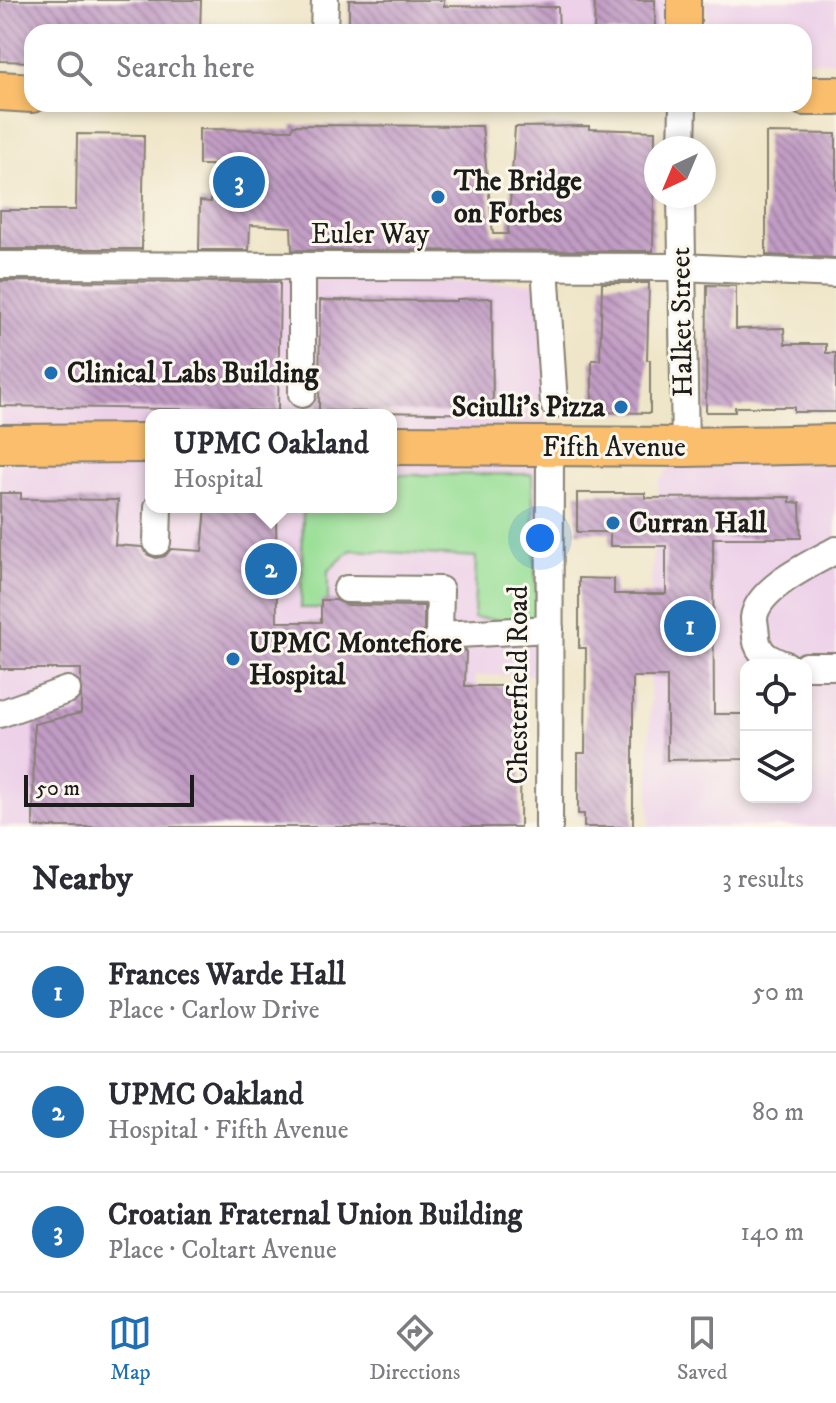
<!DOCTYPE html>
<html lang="en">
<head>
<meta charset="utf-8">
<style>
  :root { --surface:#fff; --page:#f7f7f7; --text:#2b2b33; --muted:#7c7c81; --line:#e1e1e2; --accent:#1f6fb2 }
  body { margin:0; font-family:"IM FELL DW Pica",serif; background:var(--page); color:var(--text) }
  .controls { position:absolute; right:24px; bottom:24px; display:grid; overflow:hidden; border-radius:16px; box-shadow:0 4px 12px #0003 }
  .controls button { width:72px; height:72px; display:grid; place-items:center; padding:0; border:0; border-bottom:2px solid var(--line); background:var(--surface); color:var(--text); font:40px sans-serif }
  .compass { position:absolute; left:644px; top:136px; width:72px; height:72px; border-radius:50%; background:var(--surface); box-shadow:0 4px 12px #0003; rotate:224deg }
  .scale { position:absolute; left:24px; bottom:20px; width:170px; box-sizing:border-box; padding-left:8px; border:4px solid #1c1c1c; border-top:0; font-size:22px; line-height:28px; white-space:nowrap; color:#1c1c1c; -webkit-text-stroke:6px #fbf7ec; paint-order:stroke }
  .you { position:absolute; left:540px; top:538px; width:28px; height:28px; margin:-20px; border:6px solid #fff; border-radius:50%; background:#1a73e8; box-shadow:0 0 0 12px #1a73e833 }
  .badge { display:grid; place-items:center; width:52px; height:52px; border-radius:50%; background:var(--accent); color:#fff; font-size:26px; font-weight:700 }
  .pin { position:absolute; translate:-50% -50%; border:4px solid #fff; box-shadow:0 2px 8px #0006 }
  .popup { position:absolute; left:145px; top:409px; width:252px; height:104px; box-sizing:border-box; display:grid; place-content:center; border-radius:16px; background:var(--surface); filter:drop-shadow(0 2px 6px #0005); font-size:26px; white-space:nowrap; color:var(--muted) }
  .popup b { font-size:30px; color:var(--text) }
  .popup::after { content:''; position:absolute; left:50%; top:100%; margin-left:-16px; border:16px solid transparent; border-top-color:var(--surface) }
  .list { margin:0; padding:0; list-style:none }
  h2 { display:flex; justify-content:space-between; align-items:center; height:104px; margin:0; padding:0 32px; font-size:34px }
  h2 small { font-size:26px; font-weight:400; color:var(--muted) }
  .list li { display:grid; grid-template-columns:52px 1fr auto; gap:24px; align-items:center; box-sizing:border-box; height:120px; padding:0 32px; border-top:2px solid var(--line) }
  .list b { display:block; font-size:30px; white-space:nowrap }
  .list p { margin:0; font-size:26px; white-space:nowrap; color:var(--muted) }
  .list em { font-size:26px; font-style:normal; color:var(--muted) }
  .icon { flex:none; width:44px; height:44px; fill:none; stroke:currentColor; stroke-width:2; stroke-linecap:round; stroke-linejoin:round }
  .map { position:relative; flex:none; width:836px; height:827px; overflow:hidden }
  .search { position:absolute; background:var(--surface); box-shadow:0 4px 12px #0003; left:24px; right:24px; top:24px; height:88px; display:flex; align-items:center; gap:20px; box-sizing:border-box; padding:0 28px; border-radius:24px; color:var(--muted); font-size:30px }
  .sheet { height:464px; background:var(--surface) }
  nav { display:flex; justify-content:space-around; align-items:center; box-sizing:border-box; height:112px; border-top:2px solid var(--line); background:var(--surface); font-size:22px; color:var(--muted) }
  nav a { display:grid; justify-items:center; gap:4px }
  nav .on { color:var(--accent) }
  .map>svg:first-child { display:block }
  .built { fill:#edd1e9; fill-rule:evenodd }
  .green { fill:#9adf97; stroke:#5b7e5a; stroke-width:2 }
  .building { fill:url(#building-back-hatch) }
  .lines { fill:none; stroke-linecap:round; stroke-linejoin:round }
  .minor-casing { stroke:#868072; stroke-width:30 }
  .major-casing { stroke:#868072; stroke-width:36 }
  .highway-casing { stroke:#868072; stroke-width:42 }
  .minor { stroke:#fff; stroke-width:26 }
  .major { stroke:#fabe6d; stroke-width:32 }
  .highway { stroke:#fabe6d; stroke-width:38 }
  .poi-dot { fill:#1f6fb2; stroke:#fbf7ec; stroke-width:3 }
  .labels { text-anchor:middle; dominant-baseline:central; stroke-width:6; stroke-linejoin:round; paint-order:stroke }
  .poi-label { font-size:28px; font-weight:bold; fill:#1c1c1c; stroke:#fbf7ec; text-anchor:start }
  .street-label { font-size:28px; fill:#1c1c1c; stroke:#fbf7ec }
</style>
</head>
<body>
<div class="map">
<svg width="836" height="827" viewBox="0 0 836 827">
  <defs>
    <pattern id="building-back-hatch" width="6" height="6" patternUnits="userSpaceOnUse" patternTransform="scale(2)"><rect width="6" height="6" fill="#c19bc4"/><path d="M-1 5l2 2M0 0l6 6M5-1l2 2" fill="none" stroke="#9c7e9e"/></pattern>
  </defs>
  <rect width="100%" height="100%" fill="#fbf7ec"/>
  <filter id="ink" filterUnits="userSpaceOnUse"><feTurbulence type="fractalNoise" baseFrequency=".0125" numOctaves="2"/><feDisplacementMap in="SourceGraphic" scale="16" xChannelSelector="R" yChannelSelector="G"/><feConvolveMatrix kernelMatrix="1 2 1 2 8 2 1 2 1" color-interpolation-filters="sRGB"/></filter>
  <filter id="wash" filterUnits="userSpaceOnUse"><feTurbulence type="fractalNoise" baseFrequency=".006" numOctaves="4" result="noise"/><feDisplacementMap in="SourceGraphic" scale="32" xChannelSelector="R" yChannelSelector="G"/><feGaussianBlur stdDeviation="1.8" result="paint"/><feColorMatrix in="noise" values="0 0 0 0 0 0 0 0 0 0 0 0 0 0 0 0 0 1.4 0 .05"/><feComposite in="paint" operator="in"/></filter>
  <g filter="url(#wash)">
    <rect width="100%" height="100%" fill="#efe5c8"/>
    <g class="built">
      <polygon points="453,0 668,0 667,32 452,32"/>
      <polygon points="707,0 836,0 836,62 804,61 804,32 707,32"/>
      <path d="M 0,271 L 551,284 L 543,462 L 539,675 L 475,676 L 472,827 L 0,827 ZM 151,415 L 391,415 L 391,507 L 151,507 Z"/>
      <path d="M 836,446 L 836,827 L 649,827 L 651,584 L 659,481 L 685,447 ZM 746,665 L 806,665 L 806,797 L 746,797 Z"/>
    </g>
    <polygon class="green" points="532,474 537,622 474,618 476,557 351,550 328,571 328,608 301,608 303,510 305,507 391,507 391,475"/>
    <g id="blocks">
      <g class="building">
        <polygon points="0,0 201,0 200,32 32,32 32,62 0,61"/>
        <polygon points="349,0 444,0 444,6 558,7 559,32 349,32"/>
        <polygon points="595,0 655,0 655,32 594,32"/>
        <polygon points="293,125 482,126 493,234 508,234 515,127 589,126 589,129 655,131 653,251 292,250 291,227 250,225 249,250 199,250 200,201 211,202 212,165 199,165 199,129 292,130"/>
        <polygon points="766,133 836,134 836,258 766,255"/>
        <polygon points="77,134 144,135 142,249 0,249 0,210 76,210"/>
        <polygon points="0,281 280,282 278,411 0,406"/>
        <polygon points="602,283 649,283 647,360 650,360 650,413 592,412 592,360 600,360"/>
        <polygon points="707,285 736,286 736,329 784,328 785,344 826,344 826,353 836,353 836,412 794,412 794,407 735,407 735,412 706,412"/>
        <polygon points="492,298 493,414 319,411 320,300 457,301 457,299"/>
        <polygon points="0,493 21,493 21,499 118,500 115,545 142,547 148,555 156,558 165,556 171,549 202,551 206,507 276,507 277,622 321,622 321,600 336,600 347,605 424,606 424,648 440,651 466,650 465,686 521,686 520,827 33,827 34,724 81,713 81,669 0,669"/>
        <polygon points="577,493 645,493 645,498 790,497 790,502 800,503 801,538 713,538 714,714 746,714 746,759 667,760 667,677 633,677 633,827 584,827 584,814 578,814 578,753 585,753 586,648 579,648 579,578 614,579 614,594 666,594 666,546 610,546 610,532 577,532"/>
      </g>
    </g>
  </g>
  <g filter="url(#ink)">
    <use href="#blocks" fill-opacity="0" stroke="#868072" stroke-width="2"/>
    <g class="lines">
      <g class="minor-casing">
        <g id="minor">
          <polyline points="324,32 325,0"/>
          <polyline points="682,148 683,104"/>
          <polyline points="681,196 685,447"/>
          <polyline points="0,265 681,267 836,274"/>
          <polyline points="302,266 302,394"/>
          <polyline points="545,266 554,404"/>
          <polyline points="157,542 158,507"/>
          <polyline points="347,589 440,590 439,635 550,629"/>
          <path d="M 786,665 C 771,660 758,655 756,637 C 756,631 754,623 754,618 C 757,588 813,563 836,550"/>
          <polyline points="806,666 836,666"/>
          <polyline points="0,714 67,690"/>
          <polyline points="549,827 550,447"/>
        </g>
      </g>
      <g class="major-casing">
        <polyline id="major" points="684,32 684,0"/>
      </g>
      <g class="highway-casing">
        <g id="highway">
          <polyline points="0,91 32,93"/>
          <polyline points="804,96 836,96"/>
          <polyline points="0,444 151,443"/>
          <polyline points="391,445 685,447 836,444"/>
        </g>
      </g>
      <use href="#minor" class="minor"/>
      <use href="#major" class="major"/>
      <use href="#highway" class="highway"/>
    </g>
  </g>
  <g class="poi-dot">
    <circle cx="438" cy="197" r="8"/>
    <circle cx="51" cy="373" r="8"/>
    <circle cx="621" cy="407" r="8"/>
    <circle cx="613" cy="523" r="8"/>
    <circle cx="233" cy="659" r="8"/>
  </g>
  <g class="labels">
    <g class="poi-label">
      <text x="454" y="181">The Bridge<tspan x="454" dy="32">on Forbes</tspan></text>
      <text x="67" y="373">Clinical Labs Building</text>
      <text x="605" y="407" text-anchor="end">Sciulli's Pizza</text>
      <text x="629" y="523">Curran Hall</text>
      <text x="249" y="643">UPMC Montefiore<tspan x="249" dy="32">Hospital</tspan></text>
    </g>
    <g class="street-label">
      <text x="370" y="234">Euler Way</text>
      <text transform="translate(682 322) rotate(-91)">Halket Street</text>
      <text x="614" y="447">Fifth Avenue</text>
      <text transform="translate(518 685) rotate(-90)">Chesterfield Road</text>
    </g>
  </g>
</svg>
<div class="controls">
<button><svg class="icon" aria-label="locate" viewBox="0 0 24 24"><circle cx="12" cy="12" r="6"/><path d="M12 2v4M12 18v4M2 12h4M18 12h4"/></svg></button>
<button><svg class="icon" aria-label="layers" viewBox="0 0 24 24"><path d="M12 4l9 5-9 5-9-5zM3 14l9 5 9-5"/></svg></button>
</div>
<svg class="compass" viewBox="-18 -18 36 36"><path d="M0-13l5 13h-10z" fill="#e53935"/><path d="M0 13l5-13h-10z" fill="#7c7c81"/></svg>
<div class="scale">50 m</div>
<div class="you"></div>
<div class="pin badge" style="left:690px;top:626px">1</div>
<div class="pin badge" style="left:271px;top:569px">2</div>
<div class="popup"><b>UPMC Oakland</b>Hospital</div>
<div class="pin badge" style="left:239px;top:182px">3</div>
<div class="search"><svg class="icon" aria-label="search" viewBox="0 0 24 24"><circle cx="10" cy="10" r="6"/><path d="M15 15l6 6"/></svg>Search here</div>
</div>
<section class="sheet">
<h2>Nearby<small>3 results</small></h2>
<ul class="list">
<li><span class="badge">1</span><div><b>Frances Warde Hall</b><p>Place · Carlow Drive</p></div><em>50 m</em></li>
<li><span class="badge">2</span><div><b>UPMC Oakland</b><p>Hospital · Fifth Avenue</p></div><em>80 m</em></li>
<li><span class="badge">3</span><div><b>Croatian Fraternal Union Building</b><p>Place · Coltart Avenue</p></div><em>140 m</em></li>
</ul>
</section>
<nav>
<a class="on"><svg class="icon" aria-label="map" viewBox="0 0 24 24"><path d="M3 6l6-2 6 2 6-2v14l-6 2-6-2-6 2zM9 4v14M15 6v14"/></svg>Map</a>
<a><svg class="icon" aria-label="directions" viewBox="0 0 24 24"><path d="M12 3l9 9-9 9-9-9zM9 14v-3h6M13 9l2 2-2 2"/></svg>Directions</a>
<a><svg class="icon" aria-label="saved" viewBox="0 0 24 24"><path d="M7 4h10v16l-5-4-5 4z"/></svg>Saved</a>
</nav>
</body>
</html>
